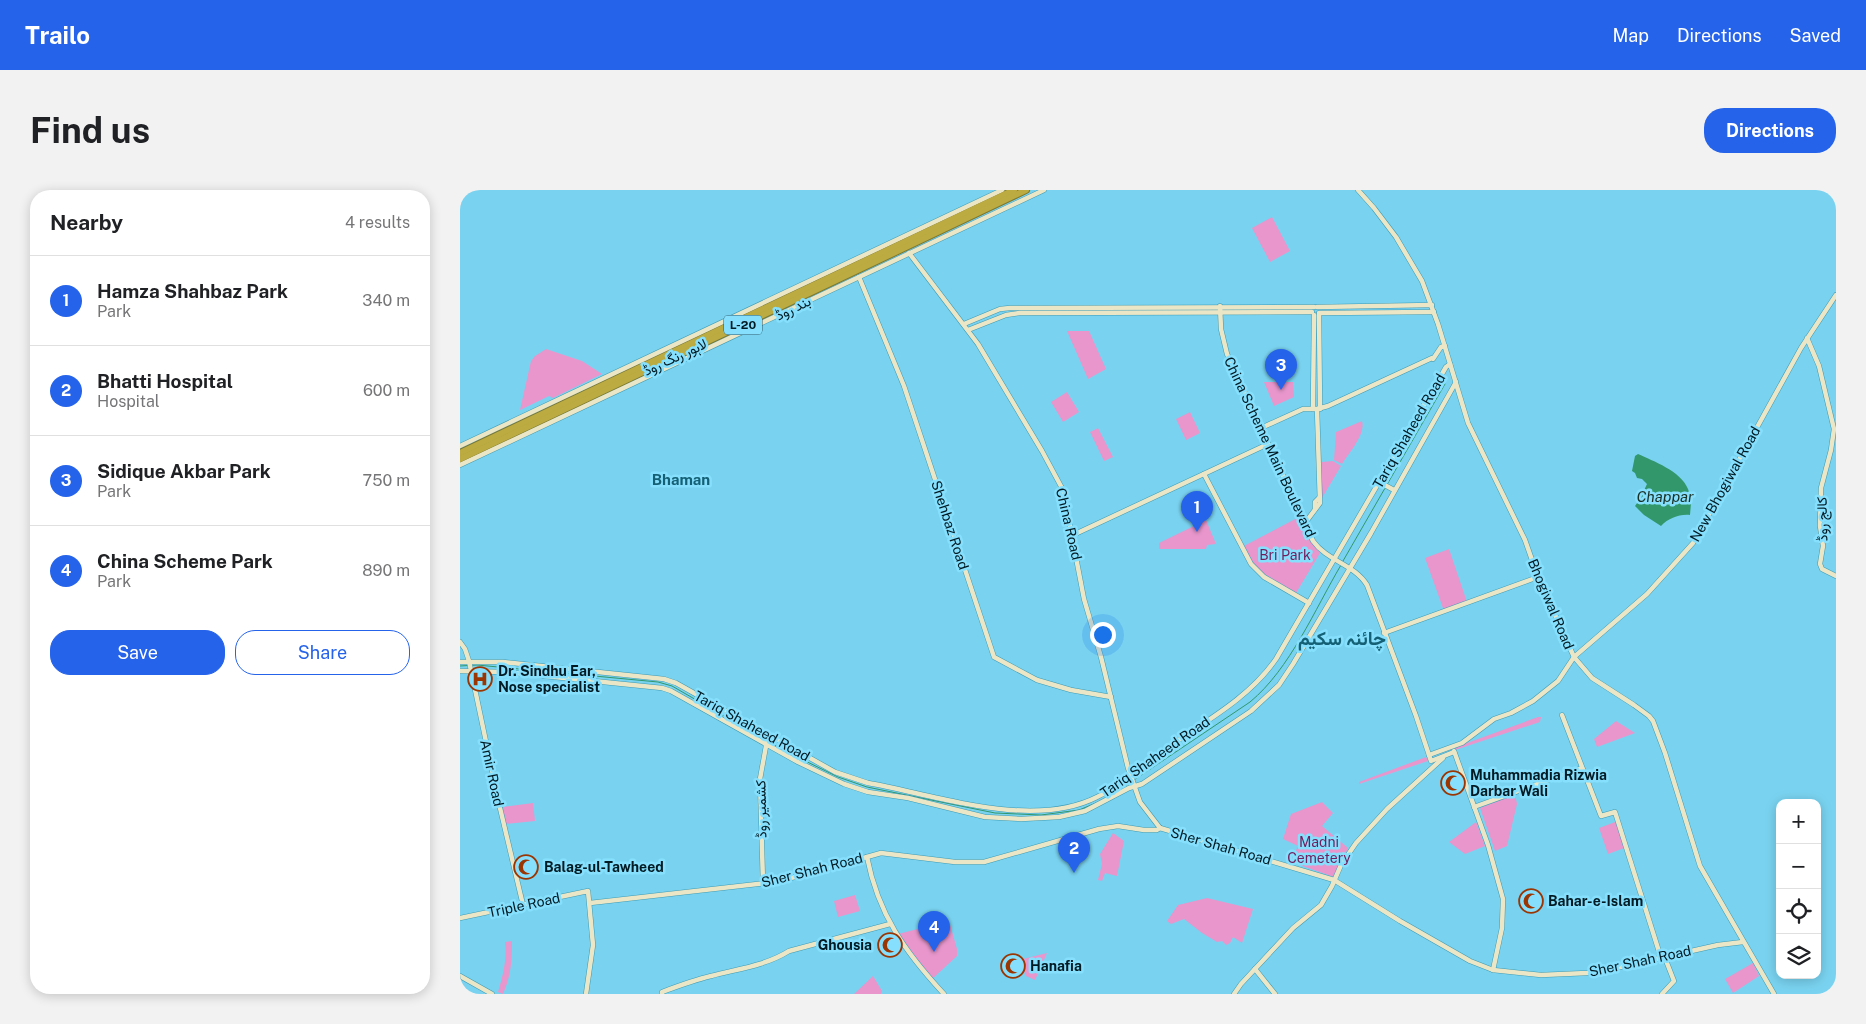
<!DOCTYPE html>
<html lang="en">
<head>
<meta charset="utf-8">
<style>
  :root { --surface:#fff; --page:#f2f2f2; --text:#202124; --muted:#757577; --line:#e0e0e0; --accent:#2563eb }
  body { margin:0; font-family:"Public Sans",Vazirmatn,sans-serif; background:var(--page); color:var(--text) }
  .controls { position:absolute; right:15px; bottom:15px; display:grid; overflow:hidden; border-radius:10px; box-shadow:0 2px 12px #0003 }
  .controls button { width:45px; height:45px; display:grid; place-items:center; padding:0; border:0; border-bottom:1px solid var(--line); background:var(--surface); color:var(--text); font:25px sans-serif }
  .you { position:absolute; left:642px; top:444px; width:18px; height:18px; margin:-12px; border:4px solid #fff; border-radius:50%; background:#1a73e8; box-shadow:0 0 0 8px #1a73e833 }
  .badge { display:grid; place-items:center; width:32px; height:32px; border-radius:50%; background:var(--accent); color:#fff; font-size:16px; font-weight:700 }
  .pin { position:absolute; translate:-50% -41px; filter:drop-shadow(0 1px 2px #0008) }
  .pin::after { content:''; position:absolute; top:26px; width:18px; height:15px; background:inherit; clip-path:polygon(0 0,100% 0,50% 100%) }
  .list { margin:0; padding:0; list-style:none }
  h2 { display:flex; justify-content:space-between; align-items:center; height:65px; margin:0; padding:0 20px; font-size:21px }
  h2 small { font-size:16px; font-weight:400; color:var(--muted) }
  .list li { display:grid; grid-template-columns:32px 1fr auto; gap:15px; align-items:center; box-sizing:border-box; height:90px; padding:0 20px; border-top:1px solid var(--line) }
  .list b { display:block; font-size:19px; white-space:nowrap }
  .list p { margin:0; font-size:16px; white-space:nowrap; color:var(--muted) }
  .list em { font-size:16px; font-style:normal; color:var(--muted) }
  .actions { display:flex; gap:10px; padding:15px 20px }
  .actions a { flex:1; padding:11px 0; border:1px solid var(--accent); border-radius:20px; text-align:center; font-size:18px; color:var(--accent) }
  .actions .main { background:var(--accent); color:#fff }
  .icon { flex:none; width:28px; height:28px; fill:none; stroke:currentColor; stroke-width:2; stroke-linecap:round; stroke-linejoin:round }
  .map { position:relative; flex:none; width:1376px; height:804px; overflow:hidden; border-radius:20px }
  header { display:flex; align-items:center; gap:30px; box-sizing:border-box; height:70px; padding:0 25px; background:var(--accent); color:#fff }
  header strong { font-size:24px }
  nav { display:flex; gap:28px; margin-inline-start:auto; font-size:18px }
  .intro { display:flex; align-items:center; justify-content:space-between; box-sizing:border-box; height:120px; padding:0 30px }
  h1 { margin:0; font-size:35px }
  .button { padding:12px 22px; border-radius:20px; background:var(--accent); color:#fff; font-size:18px; font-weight:700 }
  main { display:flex; gap:30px; padding:0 30px }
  aside { flex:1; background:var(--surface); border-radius:20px; box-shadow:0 2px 12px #0003 }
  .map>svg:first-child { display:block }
  .green { fill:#e896cc }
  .water { fill:#32976b }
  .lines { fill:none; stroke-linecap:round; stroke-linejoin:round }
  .stream { stroke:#32976b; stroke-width:1 }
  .secondary-casing { stroke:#3d9ab5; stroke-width:5.5 }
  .highway-casing { stroke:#7a7836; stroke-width:8 }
  .secondary { stroke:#ebe6c6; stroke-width:4.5 }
  .highway { stroke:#bbab40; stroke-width:6 }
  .labels { text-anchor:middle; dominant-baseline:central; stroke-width:5; stroke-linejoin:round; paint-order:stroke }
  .shield { fill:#86e0fd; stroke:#285564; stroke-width:1 }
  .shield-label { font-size:12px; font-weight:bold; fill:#001a23 }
  .street-label { font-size:14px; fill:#001a23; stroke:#86e0fd }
  .park-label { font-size:14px; fill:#731d5c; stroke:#86e0fd }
  .poi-label { font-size:14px; font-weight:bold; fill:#001a23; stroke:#86e0fd; text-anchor:start }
  .neighbourhood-label { font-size:15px; font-weight:bold; fill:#156074; stroke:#86e0fd }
  .water-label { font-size:15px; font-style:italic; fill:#1a3025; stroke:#86e0fd }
  .district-label { font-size:19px; font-weight:bold; fill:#156074; stroke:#86e0fd }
</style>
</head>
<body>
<header>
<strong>Trailo</strong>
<nav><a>Map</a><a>Directions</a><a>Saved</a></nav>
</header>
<div class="intro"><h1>Find us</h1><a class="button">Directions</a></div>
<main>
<aside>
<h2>Nearby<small>4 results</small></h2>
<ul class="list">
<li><span class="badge">1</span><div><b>Hamza Shahbaz Park</b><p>Park</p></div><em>340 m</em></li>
<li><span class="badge">2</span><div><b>Bhatti Hospital</b><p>Hospital</p></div><em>600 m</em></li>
<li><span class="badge">3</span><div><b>Sidique Akbar Park</b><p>Park</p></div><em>750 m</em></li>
<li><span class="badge">4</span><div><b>China Scheme Park</b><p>Park</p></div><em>890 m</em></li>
</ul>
<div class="actions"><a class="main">Save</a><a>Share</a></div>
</aside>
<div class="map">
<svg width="1376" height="804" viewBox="0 0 1376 804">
  <rect width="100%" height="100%" fill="#79d3f0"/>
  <g class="green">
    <polygon points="812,27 830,61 810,72 792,38"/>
    <polygon points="607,141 629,141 646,179 628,189"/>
    <polygon points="86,159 122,171 142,184 93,208 89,206 60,220 71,171 75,166"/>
    <polygon points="804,192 833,192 834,207 814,216"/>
    <polygon points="607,202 619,222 603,232 591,212"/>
    <polygon points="730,222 740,243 726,250 716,229"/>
    <path d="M 902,231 C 906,244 889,263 882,274 L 874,270 L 876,242 Z"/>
    <polygon points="638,238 653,267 644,271 630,242"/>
    <polygon points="873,271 881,276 862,308 862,272"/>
    <polygon points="839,327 849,347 860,363 836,403 799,381 782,357"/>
    <polygon points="746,330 756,354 747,355 746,359 699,359 699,353"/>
    <polygon points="989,359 1007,412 984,421 965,368"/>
    <polygon points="1078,527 1081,527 1080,532 995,560 996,557"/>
    <polygon points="1156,531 1175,543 1137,557 1134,549"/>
    <polygon points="966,567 968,571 899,594 899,592"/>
    <polygon points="1055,604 1057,614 1047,656 1035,661 1020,618"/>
    <polygon points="862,612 873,623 862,636 888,658 874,687 831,672 838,656 823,649 831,624"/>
    <polygon points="73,613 75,631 46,634 42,617"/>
    <polygon points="1158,631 1167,657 1148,664 1139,638"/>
    <polygon points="1016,632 1025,656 1005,664 989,652"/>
    <polygon points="653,643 664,651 657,686 645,683 642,691 638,690 642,674 640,664"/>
    <polygon points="395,705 400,721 378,727 374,711"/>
    <polygon points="747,708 793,719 782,753 773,747 770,753 766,755 762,751 757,752 742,743 724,729 711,734 707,731 718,715"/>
    <polygon points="489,731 497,759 497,766 471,790 438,744"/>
    <path d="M 52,751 C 52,771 51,786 43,804 L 38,802 C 43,785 47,770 45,752 Z"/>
    <polygon points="587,763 575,790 566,786 559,770"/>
    <polygon points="1293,773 1299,786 1273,803 1265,789"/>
    <polygon points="413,786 422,801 421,804 394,804"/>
  </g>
  <path class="water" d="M 1178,264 C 1193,271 1221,281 1228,299 C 1230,303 1228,306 1228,310 L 1231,313 L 1230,325 C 1219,324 1209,328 1201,336 L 1184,325 L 1175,316 L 1180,309 L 1187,294 L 1182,289 L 1177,288 L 1175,283 L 1172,281 L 1175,266 Z"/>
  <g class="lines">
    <g class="stream">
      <polyline points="0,6 8,0"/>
      <polyline points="883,371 985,194"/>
      <polyline points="0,476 17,475 198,492 212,496 323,560 378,587 407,597 535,623 581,625 619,620 636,613"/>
      <path d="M 674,590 L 790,512 C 830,479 855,419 881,375"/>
      <polyline points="644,609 671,592"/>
    </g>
    <g class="secondary-casing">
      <g id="secondary">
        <polyline points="898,0 914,18 936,47 962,91 978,134 1008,233 1065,350 1078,387 1114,467 1132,488 1174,515 1189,526 1193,531 1205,563 1240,676 1314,804"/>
        <polyline points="449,63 518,154 582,261 603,300 624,409 641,467 668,578 680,612 700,638"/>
        <polyline points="399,87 444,196 534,467 577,490 611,500 651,507"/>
        <path d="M 760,116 L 761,139 L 767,164 L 853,351 C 867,371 894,374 907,395 L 956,526 L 971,571 L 994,562"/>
        <polyline points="857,117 972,115"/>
        <polyline points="859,123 974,122"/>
        <polyline points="859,124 860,219"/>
        <polyline points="504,134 540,119 550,118 854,117"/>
        <polyline points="508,140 546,125 560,123 852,122"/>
        <polyline points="1347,148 1359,176 1374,239 1371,260 1361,298 1360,336 1363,356 1360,374 1362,379 1376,386"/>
        <polyline points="853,219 854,125"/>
        <polyline points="801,238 843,219 857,219 868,216 972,168 973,169 981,157 985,156"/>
        <polyline points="0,256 542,0"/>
        <polyline points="0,275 584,0"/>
        <polyline points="744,284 791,374 804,387 849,413"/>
        <polyline points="919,292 934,300"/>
        <polyline points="855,319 855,312 859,308"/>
        <polyline points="845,333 860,313 857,219"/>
        <polyline points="613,345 808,254"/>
        <polyline points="924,443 1078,387"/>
        <polyline points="0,452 5,459 9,471 40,618 63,715"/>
        <path d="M 0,472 L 43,472 L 204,489 L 216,493 L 375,582 L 408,593 C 476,605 572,640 637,607 C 652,600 664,589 677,579 C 690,569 704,560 717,551 C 753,527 791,505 816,469 L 986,177 L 990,174"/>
        <polyline points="0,481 45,482 202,498 211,501 338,572 384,594 408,602 448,608 525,627 561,629 599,627 625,621 669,598 682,594 791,521 819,495 833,474 911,343 996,192"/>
        <polyline points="1102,525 1141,626 1155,622 1201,768"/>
        <polyline points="994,561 1028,655 1043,709 1042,738 1033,780"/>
        <polyline points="969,565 1002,553 1034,529 1051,523 1073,511 1098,491 1114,467 1187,404 1233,353 1341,158 1376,105"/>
        <polyline points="1014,617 1122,578"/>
        <path d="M 407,667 C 418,724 445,762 484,804"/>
        <polyline points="303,693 300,589 308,545"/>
        <polyline points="130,713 306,693 340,686 421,663 495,672 524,672 639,639 658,636 684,640 697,640 700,638 874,690 940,731 1010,771 1033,780 1081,785 1127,783 1151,779 1258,755 1283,752"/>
        <polyline points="0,728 128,701 133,755 126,804"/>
        <polyline points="795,779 815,804"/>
        <polyline points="0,786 32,804"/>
        <path d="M 202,804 L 202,802 C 218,796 234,790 251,786 C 277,779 305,776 329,761 L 430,734"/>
        <polyline points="774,804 781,794 833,738 861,715 872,696 881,675 896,653 927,619 983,568"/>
        <polyline points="1202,804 1214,791 1205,768"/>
      </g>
    </g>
    <g class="highway-casing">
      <g id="highway">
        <polyline points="0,263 554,0"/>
        <polyline points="0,269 566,0"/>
      </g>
    </g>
    <use href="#secondary" class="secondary"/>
    <use href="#highway" class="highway"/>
  </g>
  <defs>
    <g id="hospital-ring" transform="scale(1.25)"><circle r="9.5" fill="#86e0fd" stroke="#9b3603" stroke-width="1.5"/><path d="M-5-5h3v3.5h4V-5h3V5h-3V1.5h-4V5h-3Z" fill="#9b3603"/></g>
    <g id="mosque-ring" transform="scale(1.25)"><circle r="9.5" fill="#86e0fd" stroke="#9b3603" stroke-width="1.5"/><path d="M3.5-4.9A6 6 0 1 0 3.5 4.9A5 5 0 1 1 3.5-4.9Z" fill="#9b3603"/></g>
  </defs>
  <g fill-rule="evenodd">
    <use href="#hospital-ring" x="20" y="489"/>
    <use href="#mosque-ring" x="993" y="593"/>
    <use href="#mosque-ring" x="66" y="677"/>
    <use href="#mosque-ring" x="1071" y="711"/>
    <use href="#mosque-ring" x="430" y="755"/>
    <use href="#mosque-ring" x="553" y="776"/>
  </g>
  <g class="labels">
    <rect class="shield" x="264" y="125.5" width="38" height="19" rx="4"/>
    <g class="shield-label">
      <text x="283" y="135">L-20</text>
    </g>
    <g class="street-label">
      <text transform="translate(333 118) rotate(-26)">بند روڈ</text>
      <text transform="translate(215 167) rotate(-25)">لاہور رنگ روڈ</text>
      <text transform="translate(949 241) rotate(-60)">Tariq Shaheed Road</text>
      <text transform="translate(810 257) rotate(65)">China Scheme Main Boulevard</text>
      <text transform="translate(1265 294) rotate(-61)">New Bhogiwal Road</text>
      <text transform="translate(1362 329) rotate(-91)">کالج روڈ</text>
      <text transform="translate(609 334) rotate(77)">China Road</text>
      <text transform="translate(490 335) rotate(72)">Shehbaz Road</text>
      <text transform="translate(1091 414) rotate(67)">Bhogiwal Road</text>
      <text transform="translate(292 536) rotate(29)">Tariq Shaheed Road</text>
      <text transform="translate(695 567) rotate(-35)">Tariq Shaheed Road</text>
      <text transform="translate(32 583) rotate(78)">Amir Road</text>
      <text transform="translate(301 619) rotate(-91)">کشمیر روڈ</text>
      <text transform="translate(761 656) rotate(16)">Sher Shah Road</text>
      <text transform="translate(352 680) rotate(-14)">Sher Shah Road</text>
      <text transform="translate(64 715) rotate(-12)">Triple Road</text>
      <text transform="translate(1180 771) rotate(-12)">Sher Shah Road</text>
    </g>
    <g class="park-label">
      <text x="825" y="365">Bri Park</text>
      <text x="859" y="652">Madni<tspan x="859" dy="16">Cemetery</tspan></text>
    </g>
    <g class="poi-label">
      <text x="38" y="481">Dr. Sindhu Ear,<tspan x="38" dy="16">Nose specialist</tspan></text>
      <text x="1010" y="585">Muhammadia Rizwia<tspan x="1010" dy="16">Darbar Wali</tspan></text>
      <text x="84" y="677">Balag-ul-Tawheed</text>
      <text x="1088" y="711">Bahar-e-Islam</text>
      <text x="412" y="755" text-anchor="end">Ghousia</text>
      <text x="570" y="776">Hanafia</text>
    </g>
    <g class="neighbourhood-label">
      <text x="221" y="289">Bhaman</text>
    </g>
    <g class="water-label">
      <text x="1205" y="306">Chappar</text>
    </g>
    <g class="district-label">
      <text x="882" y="448">چائنہ سکیم</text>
    </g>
  </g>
</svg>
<div class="controls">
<button>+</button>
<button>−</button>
<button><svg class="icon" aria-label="locate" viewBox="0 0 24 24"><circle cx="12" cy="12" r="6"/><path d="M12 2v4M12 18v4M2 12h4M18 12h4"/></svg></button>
<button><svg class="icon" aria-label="layers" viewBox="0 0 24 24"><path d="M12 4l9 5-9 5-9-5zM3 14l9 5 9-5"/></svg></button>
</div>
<div class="you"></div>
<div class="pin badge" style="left:737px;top:342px">1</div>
<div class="pin badge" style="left:614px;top:683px">2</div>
<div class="pin badge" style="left:821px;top:200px">3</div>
<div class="pin badge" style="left:474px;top:762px">4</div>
</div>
</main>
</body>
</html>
